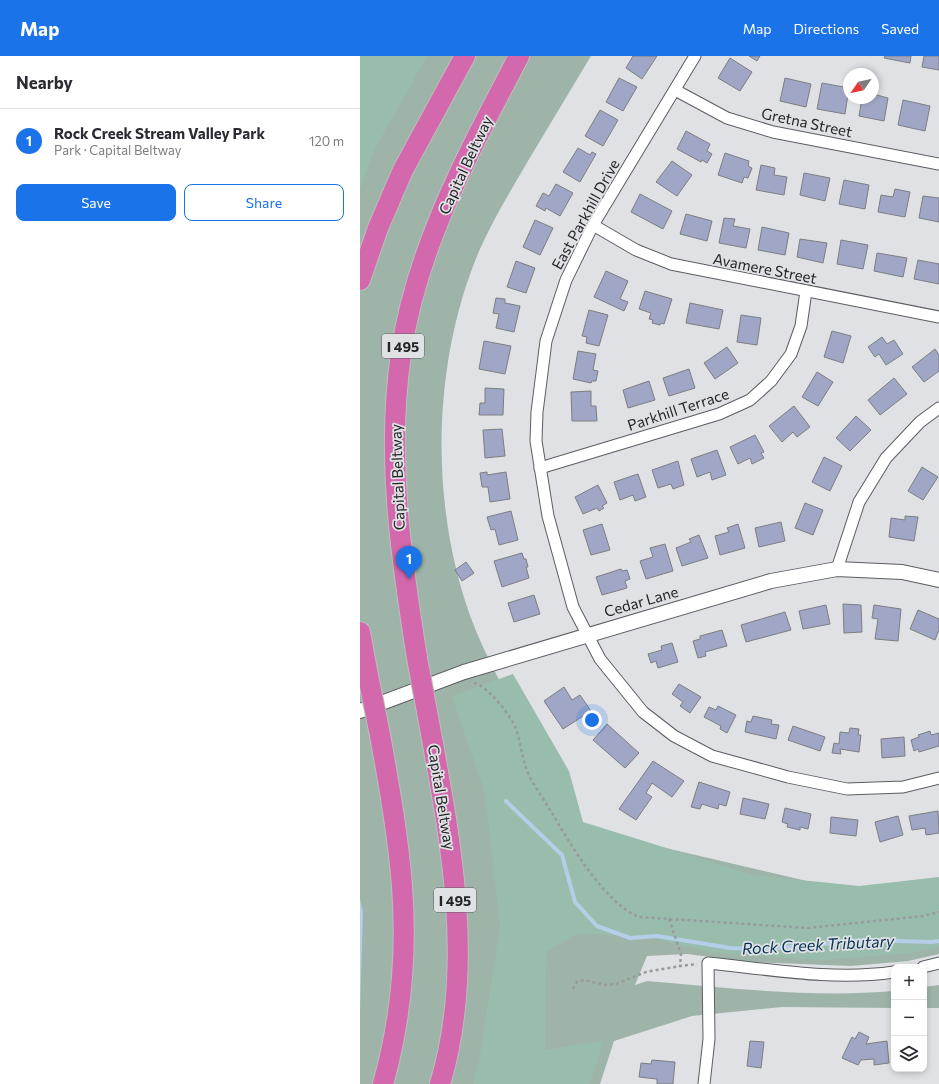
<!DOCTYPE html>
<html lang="en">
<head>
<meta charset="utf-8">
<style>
  :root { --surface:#fff; --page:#f7f7f7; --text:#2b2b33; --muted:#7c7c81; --line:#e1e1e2; --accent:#1a73e8 }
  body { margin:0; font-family:Commissioner,sans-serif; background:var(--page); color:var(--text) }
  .controls { position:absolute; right:12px; bottom:12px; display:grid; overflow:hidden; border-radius:8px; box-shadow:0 2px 6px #0003 }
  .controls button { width:36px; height:36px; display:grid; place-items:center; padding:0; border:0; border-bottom:1px solid var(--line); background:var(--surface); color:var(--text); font:20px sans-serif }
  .compass { position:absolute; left:483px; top:12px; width:36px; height:36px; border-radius:50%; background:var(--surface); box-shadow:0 2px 6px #0003; rotate:236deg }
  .you { position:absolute; left:232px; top:664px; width:14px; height:14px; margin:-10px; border:3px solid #fff; border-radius:50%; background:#1a73e8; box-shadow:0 0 0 6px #1a73e833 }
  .badge { display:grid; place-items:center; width:26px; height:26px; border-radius:50%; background:var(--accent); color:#fff; font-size:13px; font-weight:700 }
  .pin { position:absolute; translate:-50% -33px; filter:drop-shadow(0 1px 2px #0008) }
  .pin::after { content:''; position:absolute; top:21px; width:14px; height:12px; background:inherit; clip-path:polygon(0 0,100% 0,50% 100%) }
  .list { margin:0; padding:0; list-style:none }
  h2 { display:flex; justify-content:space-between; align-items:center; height:52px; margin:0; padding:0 16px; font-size:17px }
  h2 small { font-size:13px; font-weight:400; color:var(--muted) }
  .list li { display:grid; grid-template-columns:26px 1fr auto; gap:12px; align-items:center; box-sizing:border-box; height:64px; padding:0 16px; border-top:1px solid var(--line) }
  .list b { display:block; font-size:15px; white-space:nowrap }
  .list p { margin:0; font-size:13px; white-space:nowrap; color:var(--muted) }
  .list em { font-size:13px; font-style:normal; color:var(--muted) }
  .actions { display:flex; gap:8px; padding:12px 16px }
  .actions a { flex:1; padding:9px 0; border:1px solid var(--accent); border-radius:8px; text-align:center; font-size:14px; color:var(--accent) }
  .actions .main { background:var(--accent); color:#fff }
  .icon { flex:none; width:22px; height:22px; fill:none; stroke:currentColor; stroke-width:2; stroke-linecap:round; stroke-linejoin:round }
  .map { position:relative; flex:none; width:579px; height:1028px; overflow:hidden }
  header { display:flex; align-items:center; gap:24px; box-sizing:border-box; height:56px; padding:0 20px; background:var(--accent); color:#fff }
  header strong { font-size:19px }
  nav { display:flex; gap:22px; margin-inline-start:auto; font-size:14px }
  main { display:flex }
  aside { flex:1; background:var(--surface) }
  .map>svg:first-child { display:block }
  .green { fill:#9eb4a9 }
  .forest { fill:#99bdac }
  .water { fill:#b3cee6 }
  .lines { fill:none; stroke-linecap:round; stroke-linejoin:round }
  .stream { stroke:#b3cee6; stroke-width:4 }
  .building { fill:#a0a6c5; stroke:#7d7e82 }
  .minor-casing { stroke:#5c5d61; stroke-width:13 }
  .tertiary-casing { stroke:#5c5d61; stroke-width:16 }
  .motorway-casing { stroke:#bdbdbe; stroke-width:22 }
  .path { stroke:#999a9d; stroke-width:2.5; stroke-dasharray:3 3; stroke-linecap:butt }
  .minor { stroke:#fff; stroke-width:11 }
  .tertiary { stroke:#fff; stroke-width:14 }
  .motorway { stroke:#d368ac; stroke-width:20 }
  .motorway-bridge-casing { stroke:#bdbdbe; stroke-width:22; stroke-linecap:butt }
  .motorway-bridge { stroke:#d368ac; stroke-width:20 }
  .labels { text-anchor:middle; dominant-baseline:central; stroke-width:3.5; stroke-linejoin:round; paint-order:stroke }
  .shield { fill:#e0e1e5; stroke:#5c5d5f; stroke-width:1 }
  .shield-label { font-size:14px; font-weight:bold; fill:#232425 }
  .street-label { font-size:15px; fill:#232425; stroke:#e0e1e5 }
  .water-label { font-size:16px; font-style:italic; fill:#023252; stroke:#e0e1e5 }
</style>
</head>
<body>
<header>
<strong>Map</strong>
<nav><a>Map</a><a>Directions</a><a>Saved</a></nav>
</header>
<main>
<aside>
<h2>Nearby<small></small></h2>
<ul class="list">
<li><span class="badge">1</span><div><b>Rock Creek Stream Valley Park</b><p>Park · Capital Beltway</p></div><em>120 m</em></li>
</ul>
<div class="actions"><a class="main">Save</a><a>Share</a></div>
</aside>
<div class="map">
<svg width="579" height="1028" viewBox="0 0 579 1028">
  <rect width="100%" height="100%" fill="#e0e1e5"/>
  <g class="green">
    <path d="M 0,0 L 231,0 C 210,35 189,70 168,105 C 151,134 134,162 120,193 C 70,309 69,459 116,575 C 129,606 145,636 162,665 C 181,701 201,736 220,772 L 455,827 L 513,832 L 579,827 L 579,898 L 548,905 L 491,910 L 391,906 L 327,898 L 287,900 L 275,929 L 287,925 C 369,932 452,942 534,935 L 534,952 L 422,951 L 332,960 L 254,985 L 240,1028 L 0,1028 Z"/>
    <polygon points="579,929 579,952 564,952 564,931"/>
  </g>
  <g class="forest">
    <polygon points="0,0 67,0 14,94 0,133"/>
    <polygon points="153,618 209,715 223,766 393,819 499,830 579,821 579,891 552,897 462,904 354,897 292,882 218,877 186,896 185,994 243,985 230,1028 113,1028 119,1007 140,871 125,737 92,640"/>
  </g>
  <polygon class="water" points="0,843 3,856 0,955"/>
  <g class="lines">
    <polyline class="stream" points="146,745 202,799 215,846 237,870 270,882 297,880 370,892 408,893 506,884 571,886 579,885"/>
  </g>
  <g class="building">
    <polygon points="273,0 297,0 282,23 266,12"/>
    <polygon points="389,0 400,0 397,5"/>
    <polygon points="525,0 551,0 550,7 524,2"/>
    <polygon points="564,0 579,0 579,14 562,11"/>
    <polygon points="370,2 392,16 380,35 358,22"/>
    <polygon points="259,22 277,31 263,55 246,46"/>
    <polygon points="425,22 451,28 446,51 420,45"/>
    <polygon points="462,27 489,32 485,58 457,53"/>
    <polygon points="513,38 528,42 524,65 499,60 502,42 513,42"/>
    <polygon points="543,44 570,50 565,75 538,69"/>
    <polygon points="240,54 258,64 243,90 225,80"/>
    <polygon points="326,75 350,88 347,95 352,98 347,107 342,104 341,106 317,93"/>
    <polygon points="218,92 230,99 232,96 236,98 220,126 203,116"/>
    <polygon points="365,97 389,105 388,110 392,112 388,122 384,121 382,127 358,119"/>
    <polygon points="312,105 332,119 317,140 296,126"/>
    <polygon points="401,109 415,112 414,119 427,121 424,139 396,134"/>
    <polygon points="444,117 470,122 465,145 440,139"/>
    <polygon points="484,124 509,129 505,153 479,148"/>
    <polygon points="196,128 213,137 200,160 186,152 185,155 176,150 183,137 189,140"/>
    <polygon points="535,133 550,136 545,161 518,156 521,139 533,141"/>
    <polygon points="280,138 312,155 303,173 271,156"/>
    <polygon points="563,140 579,142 579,166 559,162"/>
    <polygon points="326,158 352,165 347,185 320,178"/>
    <polygon points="364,162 375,163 373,170 390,173 386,192 359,187"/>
    <polygon points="175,164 193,172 180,199 163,191"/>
    <polygon points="402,171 429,177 425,199 398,194"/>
    <polygon points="440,183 467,187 463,207 437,201"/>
    <polygon points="481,184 508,189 503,213 477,208"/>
    <polygon points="517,197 547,202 543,221 514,215"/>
    <polygon points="558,204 579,208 579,228 554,223"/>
    <polygon points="156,205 175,212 166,237 147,231"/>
    <polygon points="246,215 268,225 260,243 268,246 264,255 234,241"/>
    <polygon points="285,235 312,243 304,268 301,267 300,269 292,267 293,264 289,263 291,257 279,253"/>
    <polygon points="136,242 145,243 145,247 160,250 154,276 136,272 139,258 133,257"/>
    <polygon points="330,247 363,254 359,273 326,267"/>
    <polygon points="229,254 248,259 239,290 226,287 227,281 222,280"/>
    <polygon points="381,259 401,262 397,289 377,286"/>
    <polygon points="472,275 491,280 483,307 464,301"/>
    <polygon points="522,281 527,288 534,284 543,298 526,309 519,298 515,301 508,291"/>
    <polygon points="124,285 151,290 145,318 119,313"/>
    <polygon points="367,291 378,307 355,323 344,307"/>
    <polygon points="575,293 579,299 579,315 564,326 552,311"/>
    <polygon points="218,295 236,298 233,314 238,315 236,325 232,325 231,327 213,323"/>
    <polygon points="329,313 335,332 309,340 303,322"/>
    <polygon points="457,316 473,326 458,350 442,341"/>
    <polygon points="534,322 547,338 520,359 508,344"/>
    <polygon points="289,325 295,344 268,352 263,334"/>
    <polygon points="125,332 144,333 143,359 119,359 120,347 125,347"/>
    <polygon points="231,335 231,350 236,350 237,365 212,365 211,336"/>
    <polygon points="434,350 450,371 437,381 433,376 422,386 409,370"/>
    <polygon points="496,360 511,374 490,395 476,382"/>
    <polygon points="142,373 145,400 125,402 123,374"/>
    <polygon points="395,379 404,396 401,397 404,402 392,408 390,402 378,408 370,391"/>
    <polygon points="357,394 366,419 352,424 350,416 337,421 331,403"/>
    <polygon points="464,401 482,410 470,435 452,426"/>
    <polygon points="318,405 324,429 313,433 311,428 298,432 292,414"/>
    <polygon points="562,411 578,421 563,444 548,435"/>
    <polygon points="127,416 127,419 146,416 150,443 130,446 128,431 122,431 120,417"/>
    <polygon points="278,418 286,441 275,445 273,439 260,444 254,426"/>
    <polygon points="238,429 247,447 242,450 244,452 239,455 237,452 223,458 215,441"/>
    <polygon points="445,447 463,454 453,479 435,472"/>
    <polygon points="151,455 158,484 139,489 135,473 131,474 127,461"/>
    <polygon points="545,460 558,461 554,485 529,481 531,462 545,464"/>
    <polygon points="421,466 425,485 399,491 395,472"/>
    <polygon points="242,468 250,494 231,499 223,474"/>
    <polygon points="378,468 385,492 360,499 355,480 369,476 367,472"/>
    <polygon points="339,479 348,502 322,510 316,492 331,486 329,483"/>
    <polygon points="305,488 313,515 286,523 280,505 293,501 290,492"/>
    <polygon points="162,497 164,503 166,503 168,511 166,511 169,522 142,531 134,505"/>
    <polygon points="106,506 114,517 102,525 95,514"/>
    <polygon points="261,513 262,515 267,514 270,523 265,525 267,532 242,539 236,521"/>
    <polygon points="174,539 180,558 154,566 148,547"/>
    <polygon points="483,548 501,549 502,576 484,577"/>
    <polygon points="466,549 470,568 443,573 439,555"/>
    <polygon points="514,549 541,553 538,585 515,583 518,563 512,562"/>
    <polygon points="558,554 579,563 579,574 575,584 550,573"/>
    <polygon points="425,556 431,574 386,586 381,569"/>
    <polygon points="362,574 367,590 345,596 346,600 338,602 333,585 340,583 340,580"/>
    <polygon points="312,587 318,606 298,612 296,605 291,607 288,598 302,594 301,590"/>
    <polygon points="319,628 341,641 330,657 320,650 323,646 312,638"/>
    <polygon points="204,631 212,644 220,639 231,655 203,673 184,645"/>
    <polygon points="358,650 376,659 367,677 360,673 361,670 344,661 349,651 356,654"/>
    <polygon points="393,660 412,664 411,668 419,669 416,683 385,676 387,665 391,666"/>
    <polygon points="247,668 279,697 265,712 233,684"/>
    <polygon points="433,670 465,681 460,695 428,684"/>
    <polygon points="490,672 499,673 498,679 501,679 499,696 480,693 481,698 472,697 474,687 479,688 480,676 489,677"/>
    <polygon points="570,675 571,679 579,677 579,690 559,696 558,693 554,695 551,684 559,681 558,679"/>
    <polygon points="544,681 545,700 522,702 521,683"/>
    <polygon points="293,705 324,725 312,741 292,727 286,737 292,741 276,764 259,753"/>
    <polygon points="339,726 370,736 366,750 359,748 358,753 342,748 340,753 331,751"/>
    <polygon points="383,742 409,748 405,763 380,758"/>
    <polygon points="425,752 451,758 448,773 440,771 440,774 427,771 428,768 422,766"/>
    <polygon points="578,755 579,777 566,779 565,772 552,774 549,760"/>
    <polygon points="538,760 543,779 520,786 515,766"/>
    <polygon points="471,761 498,764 496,780 470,777"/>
    <polygon points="499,976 509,981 506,988 527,985 529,1007 514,1009 514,1003 501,1004 498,1009 482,1002 492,981 495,983"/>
    <polygon points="390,985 404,986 401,1012 387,1010"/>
    <polygon points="292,1004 315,1006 313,1028 297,1028 297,1023 279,1021 281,1007 291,1008"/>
  </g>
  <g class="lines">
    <g class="minor-casing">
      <g id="minor">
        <polyline points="335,0 233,169 206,224 186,285 177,356 176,385 188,460 213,551 240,603 283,656 314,680 352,700 428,721 487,733 543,731 579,722"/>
        <polyline points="315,34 367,62 413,76 579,108"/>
        <polyline points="233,169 276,194 311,208 579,261"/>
        <polyline points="180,412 359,358 390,344 411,325 431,298 441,270 446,235"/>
        <polyline points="477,513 499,446 526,402 560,366 579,352"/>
        <polyline points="563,911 579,907"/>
        <path d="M 344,1028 L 349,983 L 348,907 C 409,913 473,925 534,916"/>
      </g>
    </g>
    <g class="tertiary-casing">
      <polyline id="tertiary" points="0,655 104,616 411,525 477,513 542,516 579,524"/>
    </g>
    <g class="motorway-casing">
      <g id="motorway">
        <polyline points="0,224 18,172 43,114 105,0"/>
        <polyline points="0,576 8,620"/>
        <path d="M 57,602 C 41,501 26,400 41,298 C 56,191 110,94 159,0"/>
        <path d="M 68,661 C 90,781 116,908 80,1028"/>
        <path d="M 20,679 C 29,729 38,779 42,830 C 47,896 41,964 23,1028"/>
      </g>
    </g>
    <g class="path">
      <path d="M 114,627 C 128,630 151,660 156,673 C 161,688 162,703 168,717 C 174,730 183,742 190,754 C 210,787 243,846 279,861 L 447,872 L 563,860 L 579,856"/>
      <polyline points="309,863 321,898 320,910 337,908"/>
      <polyline points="213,933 217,926 224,924 245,929 256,928 286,916 320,910"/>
    </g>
    <use href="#minor" class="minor"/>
    <use href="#tertiary" class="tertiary"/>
    <use href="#motorway" class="motorway"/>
    <g class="motorway-bridge-casing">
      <g id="motorway-bridge">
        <polyline points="57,602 68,661"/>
        <polyline points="8,620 20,679"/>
      </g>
    </g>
    <use href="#motorway-bridge" class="motorway-bridge"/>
  </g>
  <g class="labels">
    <g class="shield">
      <rect x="22" y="278" width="42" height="24" rx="3"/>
      <rect x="74" y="832" width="42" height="24" rx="3"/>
    </g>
    <g class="shield-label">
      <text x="43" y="290">I 495</text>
      <text x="95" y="844">I 495</text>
    </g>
    <g class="street-label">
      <text transform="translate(447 66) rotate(12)">Gretna Street</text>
      <text transform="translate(105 109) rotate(-65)">Capital Beltway</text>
      <text transform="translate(225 158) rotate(-61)">East Parkhill Drive</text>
      <text transform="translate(405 212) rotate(11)">Avamere Street</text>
      <text transform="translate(318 353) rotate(-18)">Parkhill Terrace</text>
      <text transform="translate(37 421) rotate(-92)">Capital Beltway</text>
      <text transform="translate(281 545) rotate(-16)">Cedar Lane</text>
      <text transform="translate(82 741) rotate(81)">Capital Beltway</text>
    </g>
    <g class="water-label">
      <text transform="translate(458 888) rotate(-3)">Rock Creek Tributary</text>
    </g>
  </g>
</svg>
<div class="controls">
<button>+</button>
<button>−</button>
<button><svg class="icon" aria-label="layers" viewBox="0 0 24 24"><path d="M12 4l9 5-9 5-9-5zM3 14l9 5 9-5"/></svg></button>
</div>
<svg class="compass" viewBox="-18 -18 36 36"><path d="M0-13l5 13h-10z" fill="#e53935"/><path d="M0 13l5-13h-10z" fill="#7c7c81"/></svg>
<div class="you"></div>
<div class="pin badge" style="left:49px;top:523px">1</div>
</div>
</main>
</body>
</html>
